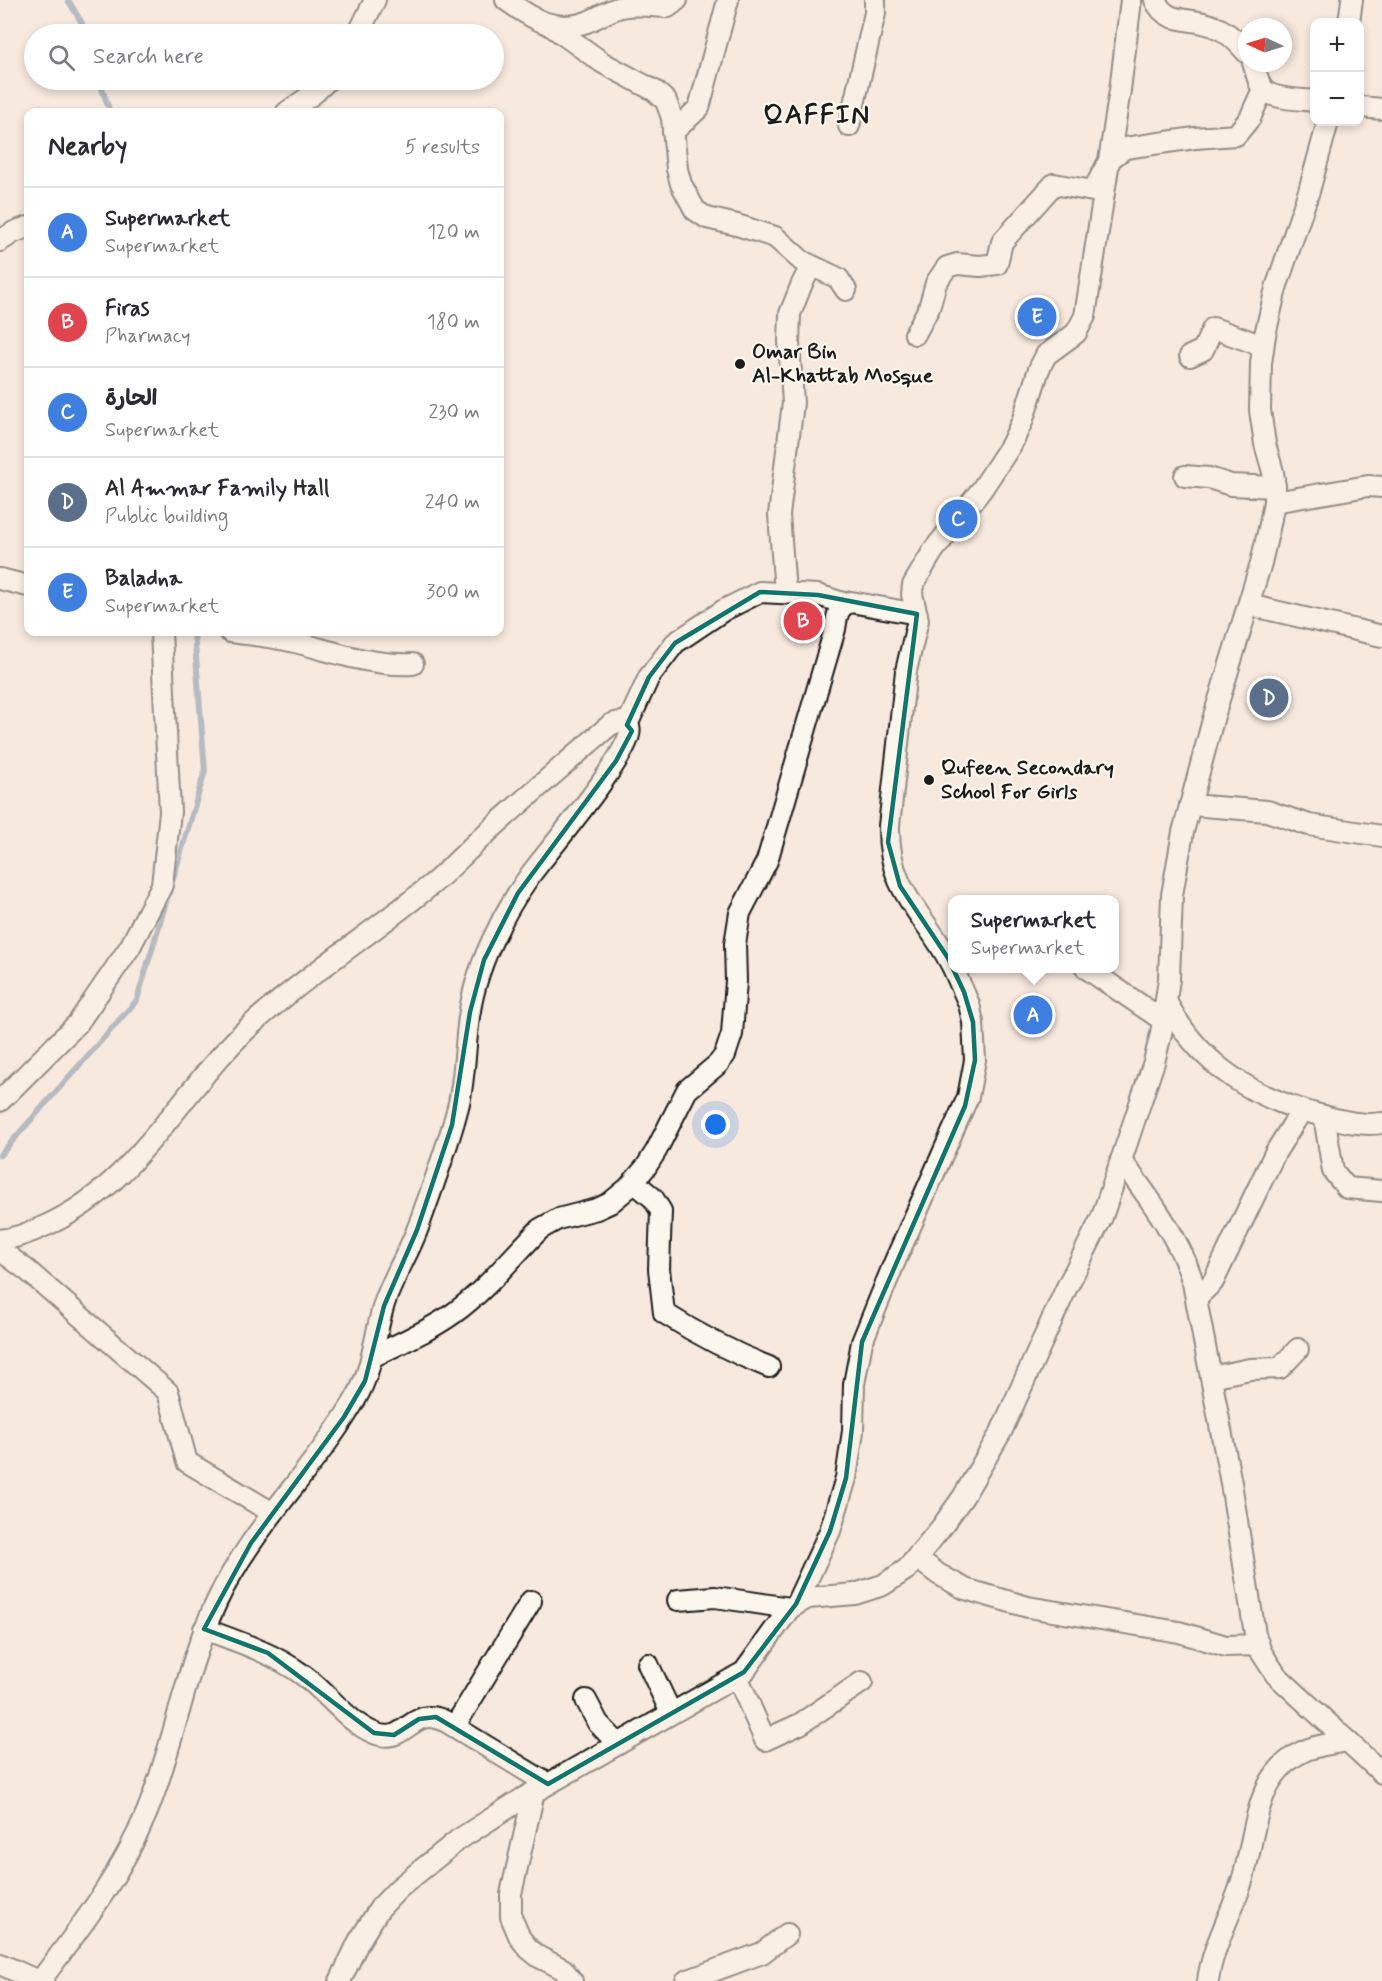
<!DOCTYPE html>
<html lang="en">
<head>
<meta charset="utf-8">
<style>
  :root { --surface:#fff; --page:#f2f2f3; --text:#2b2b33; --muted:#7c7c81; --line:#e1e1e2; --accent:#1c1c1c }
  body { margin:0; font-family:Mynerve,"Playpen Sans Arabic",sans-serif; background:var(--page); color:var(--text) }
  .controls { position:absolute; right:18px; top:18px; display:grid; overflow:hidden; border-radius:12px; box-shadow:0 3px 9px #0003 }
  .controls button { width:54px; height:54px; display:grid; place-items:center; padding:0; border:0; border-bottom:2px solid var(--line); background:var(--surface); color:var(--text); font:30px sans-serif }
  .compass { position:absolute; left:1238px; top:18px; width:54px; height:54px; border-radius:50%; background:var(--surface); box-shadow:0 3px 9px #0003; rotate:274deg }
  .you { position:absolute; left:716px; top:1125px; width:21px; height:21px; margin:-15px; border:4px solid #fff; border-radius:50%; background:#1a73e8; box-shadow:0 0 0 9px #1a73e833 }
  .badge { display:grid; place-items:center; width:39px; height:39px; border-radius:50%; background:var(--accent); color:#fff; font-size:20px; font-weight:700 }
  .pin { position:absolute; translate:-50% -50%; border:3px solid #fff; box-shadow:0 2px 6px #0006 }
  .popup { position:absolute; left:948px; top:895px; width:171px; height:78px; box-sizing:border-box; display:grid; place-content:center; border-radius:12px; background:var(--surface); filter:drop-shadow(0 2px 4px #0005); font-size:20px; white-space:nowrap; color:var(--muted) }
  .popup b { font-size:22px; color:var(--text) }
  .popup::after { content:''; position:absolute; left:50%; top:100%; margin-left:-12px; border:12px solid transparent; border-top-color:var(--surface) }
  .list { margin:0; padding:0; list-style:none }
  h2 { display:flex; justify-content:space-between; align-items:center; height:78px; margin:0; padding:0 24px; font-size:26px }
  h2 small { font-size:20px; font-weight:400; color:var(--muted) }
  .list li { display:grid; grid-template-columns:39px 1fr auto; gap:18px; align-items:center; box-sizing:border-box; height:90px; padding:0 24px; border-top:2px solid var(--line) }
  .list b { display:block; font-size:22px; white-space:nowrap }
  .list p { margin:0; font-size:20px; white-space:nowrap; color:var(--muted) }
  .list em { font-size:20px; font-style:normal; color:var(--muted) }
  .icon { flex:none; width:33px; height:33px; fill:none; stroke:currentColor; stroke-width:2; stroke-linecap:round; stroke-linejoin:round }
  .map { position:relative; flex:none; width:1382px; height:1981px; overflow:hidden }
  .search { position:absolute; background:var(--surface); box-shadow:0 3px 9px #0003; left:24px; top:24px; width:480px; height:66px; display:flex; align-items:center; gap:15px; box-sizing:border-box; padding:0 21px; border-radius:33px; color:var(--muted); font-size:22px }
  .panel { position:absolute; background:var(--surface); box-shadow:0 3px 9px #0003; left:24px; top:108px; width:480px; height:528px; border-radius:12px }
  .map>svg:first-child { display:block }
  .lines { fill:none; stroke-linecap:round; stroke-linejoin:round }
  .stream { stroke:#65839d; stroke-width:6 }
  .minor-casing { stroke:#1c1c1c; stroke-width:24 }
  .minor { stroke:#fbf7ec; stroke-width:20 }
  .marked { fill:none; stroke:#0f766e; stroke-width:4.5; stroke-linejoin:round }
  .poi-dot { fill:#1c1c1c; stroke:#fbf7ec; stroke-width:2 }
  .labels { text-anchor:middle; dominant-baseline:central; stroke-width:4.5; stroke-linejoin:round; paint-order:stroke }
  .poi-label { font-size:21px; font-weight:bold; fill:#1c1c1c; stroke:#fbf7ec; text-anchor:start }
  .district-label { font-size:27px; font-weight:bold; letter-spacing:1.5px; fill:#1c1c1c; stroke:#fbf7ec }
</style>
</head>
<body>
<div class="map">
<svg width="1382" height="1981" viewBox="0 0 1382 1981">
  <rect width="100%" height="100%" fill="#f8e9de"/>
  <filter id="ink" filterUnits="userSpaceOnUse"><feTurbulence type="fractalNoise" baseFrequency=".0167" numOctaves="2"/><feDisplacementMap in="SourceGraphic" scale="12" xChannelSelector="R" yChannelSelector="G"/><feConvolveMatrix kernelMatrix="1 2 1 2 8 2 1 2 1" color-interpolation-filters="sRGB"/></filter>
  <g filter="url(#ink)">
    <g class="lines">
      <g class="stream">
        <polyline points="68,0 82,23 85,34"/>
        <polyline points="99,80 110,112"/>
        <polyline points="0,1155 137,1000 205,771 194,632"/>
      </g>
      <g class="minor-casing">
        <g id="minor">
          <path d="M 506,0 C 531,18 555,34 587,22 C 599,17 609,10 621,7 C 637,3 652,7 668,7 L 677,0"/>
          <path d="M 1155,0 C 1167,26 1189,16 1213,26 C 1227,31 1238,42 1247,53"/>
          <polyline points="1349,22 1352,0"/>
          <polyline points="550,25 603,63 655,91 666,101 672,118 677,169 681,184 695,210 707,218 737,225 775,237 802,261 838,278 846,290"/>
          <polyline points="358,34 375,0"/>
          <path d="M 1253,63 C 1256,70 1257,79 1261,86 C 1268,100 1300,99 1314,101"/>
          <polyline points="1360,107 1382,109"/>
          <polyline points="287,112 313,94 328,80"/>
          <polyline points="849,126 875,13 875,0"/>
          <polyline points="673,132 699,108 728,0"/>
          <polyline points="0,241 14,232 28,227"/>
          <polyline points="915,334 929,308 936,283 947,267 957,264 980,266 997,264 1002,242 1054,184 1093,191 1110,159 1125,148 1195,138 1236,135 1250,118 1263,89"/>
          <polyline points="1190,356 1203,350 1213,328 1263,346"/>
          <polyline points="1185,476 1209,478 1231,485 1275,487"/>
          <polyline points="1274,502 1368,486 1382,487"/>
          <polyline points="0,579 28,586"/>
          <polyline points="785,592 779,515 793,403 789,342 790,314 801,286 811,266"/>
          <polyline points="1249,605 1382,636"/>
          <path d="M 230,632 C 253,635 277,637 299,643 C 337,653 373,666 413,664"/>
          <polyline points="627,725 649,677 675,643 724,610 760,592 818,595 846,604"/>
          <polyline points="1190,805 1267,811 1309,825 1382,836"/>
          <path d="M 952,966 C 925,912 888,894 889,826 L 906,671 L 918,620 L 912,594 L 913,585 L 933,551 L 982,489 L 1011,445 L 1022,422 L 1039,369 L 1046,355 L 1076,333 L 1085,316 L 1120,90 L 1131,0"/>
          <polyline points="1086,968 1164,1021"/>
          <path d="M 1167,1003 C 1200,1066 1255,1099 1323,1116 C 1343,1121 1362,1126 1382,1123"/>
          <polyline points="0,1101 78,1023 130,947 162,885 170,812 161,632"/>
          <polyline points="1324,1116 1333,1171 1347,1188 1382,1191"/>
          <path d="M 1121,1160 C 1149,1198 1180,1238 1193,1283 L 1231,1483 L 1255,1634 L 1261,1652 L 1276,1675 L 1382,1773"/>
          <path d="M 634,1182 L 653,1198 L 661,1211 L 659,1269 L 664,1313 C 697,1334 733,1353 769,1367"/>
          <path d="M 0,1240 C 17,1238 32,1232 47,1225 C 141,1183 184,1082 259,1018 C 314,970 375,931 431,885 C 448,871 464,854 480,839 C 523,800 566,763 610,725 C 616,722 624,720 629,727 C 640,743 545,855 531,874 C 519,891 507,909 498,929 C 484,956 473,987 469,1017 C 465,1046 465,1074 459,1103 C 449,1144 433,1185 419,1225 C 409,1253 393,1277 384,1304 C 374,1337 373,1370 355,1400 C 314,1470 252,1527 217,1601 C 185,1668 175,1743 147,1812 C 121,1875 81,1927 40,1981"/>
          <polyline points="0,1250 28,1271 168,1392 187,1462 273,1513"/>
          <polyline points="1196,1298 1213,1282 1275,1153 1302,1110"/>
          <path d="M 372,1357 C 400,1343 429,1331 454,1313 C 486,1290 512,1257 540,1229 L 558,1219 L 597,1209 L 610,1203 L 628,1188 L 646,1167 L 656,1151 L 687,1090 L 718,1064 L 725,1055 L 732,1034 L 736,981 L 735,944 L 740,913 L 767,861 L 835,629 C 837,617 837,606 851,602 L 917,614"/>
          <polyline points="1211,1377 1250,1369 1280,1368 1298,1349"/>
          <polyline points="917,1558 938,1574 965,1589 1028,1607 1179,1632 1226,1646 1258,1645"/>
          <polyline points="678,1600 715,1597 790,1608"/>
          <polyline points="796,1604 830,1531 846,1478 853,1431 854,1384 862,1342 895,1261 968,1097 975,1060 973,1022 969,1004 953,968"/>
          <path d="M 204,1629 C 239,1642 273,1653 303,1675 C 328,1693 346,1721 374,1733 C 407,1747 410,1704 445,1721 L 548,1784"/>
          <polyline points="648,1664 671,1713"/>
          <polyline points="737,1676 765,1740 800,1724 862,1682"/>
          <polyline points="586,1700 598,1723 618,1744"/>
          <polyline points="455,1726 531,1601"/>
          <polyline points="534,1792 511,1894 511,1917 520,1938 529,1949 539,1957 563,1969 572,1981"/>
          <polyline points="0,1964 38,1981"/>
          <polyline points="340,1981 359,1941 380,1908 399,1888 458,1840 522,1799 744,1672 790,1608 808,1598 855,1594 883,1585 907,1569 941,1528 963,1497 1001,1432 1066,1289 1102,1217 1154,1062 1161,1034 1169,979 1172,895 1183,832 1214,716 1261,563 1270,524 1274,502 1275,487 1273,472 1265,444 1260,410 1261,363 1265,335 1276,288 1309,191 1328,122"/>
          <polyline points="686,1981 762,1953 787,1934"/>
          <path d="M 1208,1981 C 1212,1946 1232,1914 1242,1881 C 1257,1834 1253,1773 1306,1750 C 1319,1745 1333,1743 1347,1741"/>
        </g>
      </g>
      <use href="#minor" class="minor"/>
    </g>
  </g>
  <path d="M0 0H1382V1981H0ZM 760,592 L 818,595 L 917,614 L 888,842 L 900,886 L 948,958 L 964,992 L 973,1022 L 975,1060 L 965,1106 L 862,1342 L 846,1478 L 830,1531 L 796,1604 L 744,1672 L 548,1784 L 436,1717 L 419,1719 L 394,1735 L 374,1733 L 268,1653 L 204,1629 L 251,1543 L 344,1417 L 365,1381 L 384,1306 L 417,1230 L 452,1125 L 470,1012 L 484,960 L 518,893 L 616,761 L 632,731 L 627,725 L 649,677 L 675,643 Z" fill="#f8e9de" fill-opacity=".55" fill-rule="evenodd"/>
  <path class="marked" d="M 760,592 L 818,595 L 917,614 L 888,842 L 900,886 L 948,958 L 964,992 L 973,1022 L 975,1060 L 965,1106 L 862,1342 L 846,1478 L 830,1531 L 796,1604 L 744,1672 L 548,1784 L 436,1717 L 419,1719 L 394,1735 L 374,1733 L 268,1653 L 204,1629 L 251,1543 L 344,1417 L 365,1381 L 384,1306 L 417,1230 L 452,1125 L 470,1012 L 484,960 L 518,893 L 616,761 L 632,731 L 627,725 L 649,677 L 675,643 Z"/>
  <g class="poi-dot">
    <circle cx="740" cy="364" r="6"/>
    <circle cx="929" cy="780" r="6"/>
  </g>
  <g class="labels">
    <g class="poi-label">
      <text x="752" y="352">Omar Bin<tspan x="752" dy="24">Al-Khattab Mosque</tspan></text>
      <text x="941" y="768">Qufeen Secondary<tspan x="941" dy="24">School For Girls</tspan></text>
    </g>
    <g class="district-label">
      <text x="817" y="115">QAFFIN</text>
    </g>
  </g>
</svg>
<div class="controls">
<button>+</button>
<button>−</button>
</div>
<svg class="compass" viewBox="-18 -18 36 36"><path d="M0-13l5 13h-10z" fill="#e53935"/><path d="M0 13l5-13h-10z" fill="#7c7c81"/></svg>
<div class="you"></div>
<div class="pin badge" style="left:1033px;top:1015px;background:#3f7fe0">A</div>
<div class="popup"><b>Supermarket</b>Supermarket</div>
<div class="pin badge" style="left:803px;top:621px;background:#e0444e">B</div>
<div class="pin badge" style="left:958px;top:519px;background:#3f7fe0">C</div>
<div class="pin badge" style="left:1269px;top:698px;background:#5c6f8a">D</div>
<div class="pin badge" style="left:1037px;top:317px;background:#3f7fe0">E</div>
<div class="search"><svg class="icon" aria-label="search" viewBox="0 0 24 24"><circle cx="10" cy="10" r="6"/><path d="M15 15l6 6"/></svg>Search here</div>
<section class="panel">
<h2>Nearby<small>5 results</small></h2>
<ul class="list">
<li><span class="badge" style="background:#3f7fe0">A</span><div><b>Supermarket</b><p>Supermarket</p></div><em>120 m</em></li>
<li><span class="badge" style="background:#e0444e">B</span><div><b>Firas</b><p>Pharmacy</p></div><em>180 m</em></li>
<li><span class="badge" style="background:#3f7fe0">C</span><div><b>الحارة</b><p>Supermarket</p></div><em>230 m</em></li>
<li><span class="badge" style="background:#5c6f8a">D</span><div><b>Al Ammar Family Hall</b><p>Public building</p></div><em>240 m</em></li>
<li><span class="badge" style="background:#3f7fe0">E</span><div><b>Baladna</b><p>Supermarket</p></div><em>300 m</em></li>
</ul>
</section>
</div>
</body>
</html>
